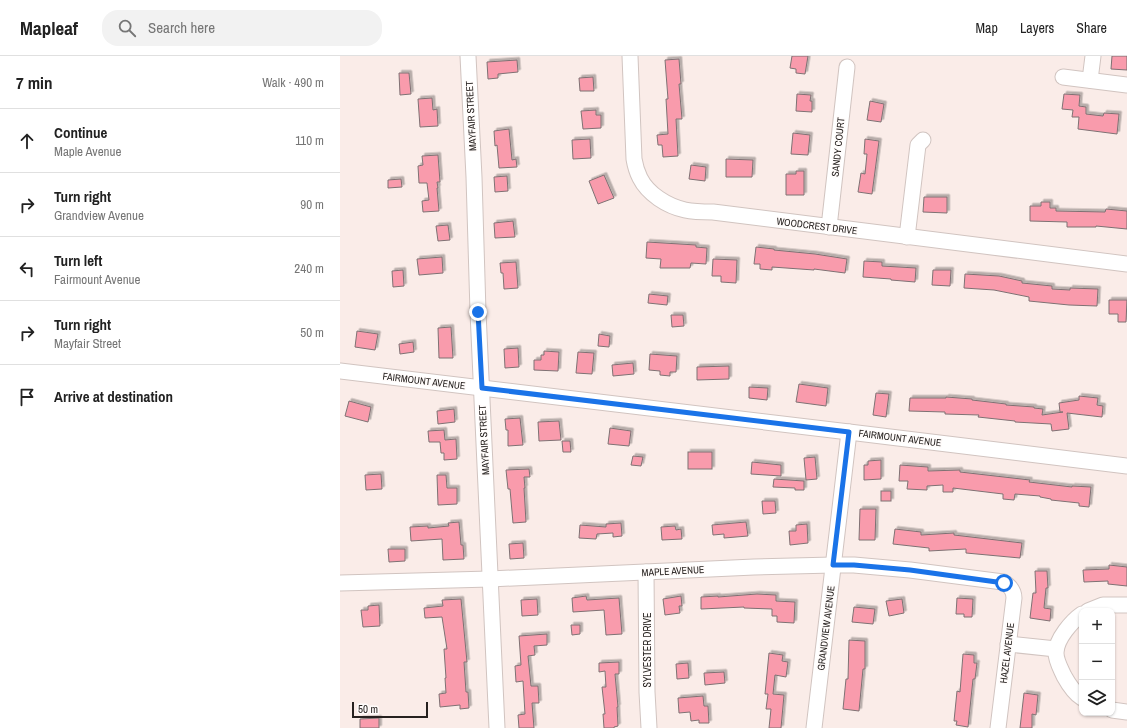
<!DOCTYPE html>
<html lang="en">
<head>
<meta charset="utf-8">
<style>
  :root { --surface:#fff; --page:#f2f2f2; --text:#222; --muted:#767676; --line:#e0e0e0 }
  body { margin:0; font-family:"Archivo Narrow",sans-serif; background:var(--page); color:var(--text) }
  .controls { position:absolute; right:12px; bottom:12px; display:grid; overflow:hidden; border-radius:8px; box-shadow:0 1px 3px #0004 }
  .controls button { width:36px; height:36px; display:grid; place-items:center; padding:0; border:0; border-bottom:1px solid var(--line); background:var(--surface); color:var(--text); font:20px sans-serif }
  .scale { position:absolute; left:12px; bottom:10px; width:76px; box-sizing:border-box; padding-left:4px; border:2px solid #26211f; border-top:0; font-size:11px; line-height:14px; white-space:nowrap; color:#26211f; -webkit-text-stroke:3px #fffcfb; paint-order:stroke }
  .stop { position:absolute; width:12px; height:12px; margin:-9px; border:3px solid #1a73e8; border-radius:50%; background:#fff }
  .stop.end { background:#1a73e8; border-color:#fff; box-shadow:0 1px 4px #0008 }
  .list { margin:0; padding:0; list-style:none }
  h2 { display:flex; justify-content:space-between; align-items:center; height:52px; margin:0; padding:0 16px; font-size:17px }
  h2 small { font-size:13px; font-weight:400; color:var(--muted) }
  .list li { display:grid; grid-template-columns:26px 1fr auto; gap:12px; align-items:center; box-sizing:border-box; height:64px; padding:0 16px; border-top:1px solid var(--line) }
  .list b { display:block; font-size:15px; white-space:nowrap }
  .list p { margin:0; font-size:13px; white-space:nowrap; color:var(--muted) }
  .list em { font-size:13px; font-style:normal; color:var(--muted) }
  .icon { flex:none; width:22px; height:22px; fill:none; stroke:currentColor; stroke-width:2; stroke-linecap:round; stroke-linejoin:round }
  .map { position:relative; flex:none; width:787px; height:672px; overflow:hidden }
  header { display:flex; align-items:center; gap:24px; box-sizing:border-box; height:56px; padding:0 20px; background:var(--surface); border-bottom:1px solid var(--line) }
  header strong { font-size:19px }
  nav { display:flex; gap:22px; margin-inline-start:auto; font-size:14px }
  .search { width:280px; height:36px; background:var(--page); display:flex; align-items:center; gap:10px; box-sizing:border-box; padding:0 14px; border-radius:16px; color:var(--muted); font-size:15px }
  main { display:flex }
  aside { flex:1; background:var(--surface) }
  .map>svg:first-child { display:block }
  .building { fill:#f99bac; stroke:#7e7173; filter:url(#shadow) }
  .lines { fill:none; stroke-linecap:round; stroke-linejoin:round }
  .minor-casing { stroke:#d1c4c0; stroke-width:17 }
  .minor { stroke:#fff; stroke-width:15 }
  .route { stroke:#1a73e8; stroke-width:5 }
  .labels { text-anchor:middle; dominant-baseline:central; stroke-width:3; stroke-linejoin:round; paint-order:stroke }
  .street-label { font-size:10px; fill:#26211f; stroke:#fffcfb }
</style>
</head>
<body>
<header>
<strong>Mapleaf</strong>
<div class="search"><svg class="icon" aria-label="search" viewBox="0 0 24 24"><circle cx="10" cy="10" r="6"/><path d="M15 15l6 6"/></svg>Search here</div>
<nav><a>Map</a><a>Layers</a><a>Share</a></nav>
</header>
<main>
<aside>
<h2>7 min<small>Walk · 490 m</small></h2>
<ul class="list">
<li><svg class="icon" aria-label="ahead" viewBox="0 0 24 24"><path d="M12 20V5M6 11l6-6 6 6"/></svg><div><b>Continue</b><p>Maple Avenue</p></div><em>110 m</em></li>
<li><svg class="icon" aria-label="right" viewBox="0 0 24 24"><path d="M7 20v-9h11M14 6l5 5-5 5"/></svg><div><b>Turn right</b><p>Grandview Avenue</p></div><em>90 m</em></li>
<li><svg class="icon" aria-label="left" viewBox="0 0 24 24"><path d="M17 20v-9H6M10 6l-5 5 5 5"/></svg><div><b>Turn left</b><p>Fairmount Avenue</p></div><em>240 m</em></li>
<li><svg class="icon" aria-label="right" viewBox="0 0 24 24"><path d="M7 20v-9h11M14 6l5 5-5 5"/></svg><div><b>Turn right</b><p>Mayfair Street</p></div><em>50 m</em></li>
<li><svg class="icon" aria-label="arrive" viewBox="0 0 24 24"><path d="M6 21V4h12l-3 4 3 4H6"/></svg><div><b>Arrive at destination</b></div></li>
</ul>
</aside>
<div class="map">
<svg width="787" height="672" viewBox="0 0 787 672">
  <defs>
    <filter id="shadow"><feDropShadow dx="2.5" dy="-2.5" stdDeviation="0" flood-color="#0004"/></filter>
  </defs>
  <rect width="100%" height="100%" fill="#faece8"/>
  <g class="building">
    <polygon points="452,0 468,0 465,18 456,17 456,13 450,12"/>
    <polygon points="772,0 787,0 787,14 771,13"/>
    <polygon points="339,3 341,28 339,28 342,63 336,63 338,100 323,101 322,89 318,89 317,79 328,78 326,43 328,43 325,4"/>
    <polygon points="177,4 178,16 158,18 158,22 148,23 147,6"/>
    <polygon points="59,17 69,17 71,38 60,39"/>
    <polygon points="253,21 254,35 240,35 239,22"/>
    <polygon points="457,38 471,39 470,45 472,45 472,56 456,55"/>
    <polygon points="724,38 740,39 739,50 746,51 746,58 763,60 764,57 779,58 777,78 738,73 739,61 732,61 733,54 722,53"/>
    <polygon points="92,42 93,54 97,53 98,70 80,71 78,43"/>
    <polygon points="530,45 544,48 541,66 527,64"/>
    <polygon points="256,54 256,59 261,59 261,72 243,73 241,55"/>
    <polygon points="169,73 172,104 176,103 177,111 159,112 157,89 155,90 154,75"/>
    <polygon points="453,77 470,79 468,99 451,98"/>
    <polygon points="250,83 251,102 233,103 232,84"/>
    <polygon points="525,83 539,85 532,138 518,136 521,117 525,118 527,98 524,98"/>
    <polygon points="98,99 100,126 97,126 98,132 97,132 99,155 83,156 82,145 89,144 87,127 79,127 78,110 83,109 82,100"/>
    <polygon points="386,103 413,104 412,121 386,121"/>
    <polygon points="351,109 366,111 365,125 349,123"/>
    <polygon points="456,115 464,115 464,139 446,139 446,118 456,118"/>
    <polygon points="264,119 274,142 258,148 249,125"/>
    <polygon points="167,120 168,135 155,136 154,121"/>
    <polygon points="61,123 62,131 48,132 48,124"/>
    <polygon points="584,141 607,141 607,157 583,156"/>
    <polygon points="701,146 710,146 710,152 716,152 716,155 765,156 766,153 787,155 787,173 756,170 756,171 727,171 727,166 690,165 690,150 701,150"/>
    <polygon points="173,165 175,181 155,182 154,167"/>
    <polygon points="108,169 110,184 98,185 96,170"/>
    <polygon points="307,186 356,189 356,191 367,192 366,208 351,207 350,212 320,212 321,203 306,202"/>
    <polygon points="416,191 434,193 434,194 475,198 507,203 505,217 474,213 474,214 432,211 432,214 420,213 420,208 414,208"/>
    <polygon points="102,201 103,217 79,219 77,203"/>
    <polygon points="373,203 397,204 396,227 381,226 381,220 372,220"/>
    <polygon points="524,205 542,206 542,210 576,212 575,226 551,224 551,223 523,221"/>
    <polygon points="176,206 178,232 164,233 163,217 161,217 160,207"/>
    <polygon points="63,214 64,230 53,231 52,215"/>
    <polygon points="593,214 611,214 610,230 592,229"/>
    <polygon points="625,218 659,220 682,225 682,227 712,230 712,233 730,234 730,232 758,233 757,250 729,249 689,245 689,241 654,234 624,232"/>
    <polygon points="309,238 328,240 327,249 308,247"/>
    <polygon points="769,244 787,244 786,266 778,266 778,258 769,258"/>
    <polygon points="331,259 343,259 344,270 332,271"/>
    <polygon points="111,271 113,302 99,302 98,272"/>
    <polygon points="17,275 38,278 35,294 15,291"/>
    <polygon points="259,278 270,280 269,291 258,290"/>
    <polygon points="73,286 74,296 60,298 59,288"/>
    <polygon points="178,292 179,311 165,312 164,293"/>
    <polygon points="204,295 219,296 218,315 194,314 194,304 201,304 201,299 204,299"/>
    <polygon points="238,296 254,297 252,318 236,317"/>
    <polygon points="310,298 337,300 336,316 330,316 330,320 320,319 320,315 309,314"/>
    <polygon points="293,307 294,318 273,320 272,309"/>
    <polygon points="389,310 389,323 357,324 357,311"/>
    <polygon points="459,328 488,332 486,350 456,346"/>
    <polygon points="409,331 428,332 427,344 409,342"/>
    <polygon points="536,337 549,338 546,361 533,359"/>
    <polygon points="739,340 758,342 757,349 763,350 762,361 727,357 729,373 712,375 711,368 675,366 675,365 638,361 639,359 605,358 605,356 569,355 570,342 606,342 606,341 632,343 632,344 666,348 666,349 694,351 694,352 703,353 702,359 723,356 720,356 719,347 739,344"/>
    <polygon points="9,345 31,351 28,366 5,360"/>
    <polygon points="114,353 115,366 98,368 97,355"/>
    <polygon points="180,362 183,389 168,390 168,374 166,374 165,363"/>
    <polygon points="219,365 221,384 199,385 198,366"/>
    <polygon points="270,372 291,375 289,390 268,388"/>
    <polygon points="104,374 105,384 116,383 117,403 104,404 104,397 101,397 100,386 89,386 88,375"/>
    <polygon points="222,385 230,385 231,396 223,396"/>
    <rect x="348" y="396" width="24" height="17"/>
    <polygon points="293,400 303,401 301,410 291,409"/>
    <polygon points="475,401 477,423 466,424 464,402"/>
    <polygon points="541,404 541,423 524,424 524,409 528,409 528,405"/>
    <polygon points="412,406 441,409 441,420 411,418"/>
    <polygon points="560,409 588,411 588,415 620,414 620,416 690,424 689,426 732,431 732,430 751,431 749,451 739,450 739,447 711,444 711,443 700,441 700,440 675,438 674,444 663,443 663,438 613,432 613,436 603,436 603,429 587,430 587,434 567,433 568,425 559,425"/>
    <polygon points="189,413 190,421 184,421 185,432 184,432 186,466 173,467 170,433 168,433 166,414"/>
    <polygon points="41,418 42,433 26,434 25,419"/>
    <polygon points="97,419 106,419 107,432 117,432 117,448 98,449"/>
    <polygon points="434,423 464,425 464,434 455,434 455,432 433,431"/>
    <rect x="541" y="435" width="10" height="10"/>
    <polygon points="422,445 435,445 436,457 423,458"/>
    <polygon points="520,453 536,453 535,484 519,484"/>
    <polygon points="119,466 121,489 123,489 124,503 103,504 102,483 71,485 70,471 88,470 88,472 109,470 108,467"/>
    <polygon points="406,466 408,480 384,482 384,478 373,479 372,469"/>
    <polygon points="281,467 282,480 273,481 273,477 257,478 256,483 239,482 240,469 266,471 266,468"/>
    <polygon points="467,468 468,487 450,489 449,475 456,475 456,469"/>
    <polygon points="335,470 336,474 341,473 342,483 322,484 321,471"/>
    <polygon points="555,473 581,476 581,479 614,477 614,479 682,487 680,502 626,497 626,493 589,495 589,492 553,488"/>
    <polygon points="183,487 184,502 170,503 169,488"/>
    <polygon points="48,493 65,493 65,505 49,506"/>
    <polygon points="769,509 787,511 787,530 768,528 768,525 744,526 743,514 769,513"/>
    <polygon points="695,515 707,515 708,532 706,532 704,552 711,553 710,565 690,562 693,537 696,537"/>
    <polygon points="417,538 436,539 436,545 455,546 454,567 437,566 437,560 432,560 432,553 404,552 404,551 361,553 361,541 378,540 378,541"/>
    <polygon points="246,540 247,544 279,542 282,578 266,579 264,554 233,556 232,542"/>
    <polygon points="341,540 342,550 339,550 340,557 325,559 323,543"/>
    <polygon points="617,542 633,543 632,561 624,561 624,558 616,558"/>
    <polygon points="121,543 127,606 124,606 126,636 128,636 129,652 120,653 120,649 100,651 99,638 106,637 105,622 106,622 104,593 107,593 102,561 85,562 84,552 103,550 102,544"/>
    <polygon points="197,543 198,559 182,560 181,544"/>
    <polygon points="562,543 564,557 549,560 546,545"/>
    <polygon points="39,549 40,570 23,571 21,554 28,554 28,550"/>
    <polygon points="514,551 535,553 533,568 512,566"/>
    <polygon points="231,569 240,569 240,578 232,579"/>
    <polygon points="207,578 207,589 194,590 195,599 188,600 191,630 198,630 199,647 192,647 194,672 179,672 178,659 185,658 183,625 176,626 175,610 181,609 179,580"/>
    <polygon points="509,584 525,585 525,613 523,613 519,655 503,653 506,623 508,623"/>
    <polygon points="429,597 443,599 442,605 448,606 446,621 435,619 433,638 444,639 441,672 429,672 431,653 426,653 428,638 425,638"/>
    <polygon points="623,598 634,599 634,607 637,607 635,623 633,623 628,671 616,669 617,665 614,665 617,635 620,636"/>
    <polygon points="279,606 279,618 275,618 278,651 277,651 278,670 274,671 274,672 264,672 263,658 265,658 262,631 266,631 265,615 259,616 259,607"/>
    <polygon points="348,607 349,622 337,623 336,608"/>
    <polygon points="384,616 385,627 365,629 364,617"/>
    <polygon points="684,637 698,639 696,659 692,658 692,672 680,672"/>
    <polygon points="363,640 364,650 368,650 369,667 359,667 359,664 351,665 350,656 339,657 338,642"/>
    <polygon points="39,662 39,672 20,672 20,663"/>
  </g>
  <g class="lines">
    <g class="minor-casing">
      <g id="minor">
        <polyline points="128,0 134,121 138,256 157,672"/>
        <path d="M 290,0 L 294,103 C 295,109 297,116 300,122 C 308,138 327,150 345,154 C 354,156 364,156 373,156 L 787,208"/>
        <polyline points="723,21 787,29"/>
        <polyline points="750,24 753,0"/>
        <polyline points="489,171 507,11"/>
        <polyline points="567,181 578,89 583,84"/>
        <polyline points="0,315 509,376 787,410"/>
        <polyline points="306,516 307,636 309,672"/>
        <path d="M 0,527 L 150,523 L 414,511 L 493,509 L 514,509 L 570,514 L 663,526 C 670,530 674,534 674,542 L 658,672"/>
        <polyline points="748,555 763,549 787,549"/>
        <path d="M 742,558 C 732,565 716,583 716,597 C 716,605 721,613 724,620 C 729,629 734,637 742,642"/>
        <polyline points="668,588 716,593"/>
        <polyline points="772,654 787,656"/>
        <polyline points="474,672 509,376"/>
      </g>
    </g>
    <use href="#minor" class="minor"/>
  </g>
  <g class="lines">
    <polyline class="route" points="138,256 142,332 509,376 493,509 514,509 570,514 664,527"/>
  </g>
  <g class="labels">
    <g class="street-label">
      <text transform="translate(131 60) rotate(-93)">MAYFAIR STREET</text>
      <text transform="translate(498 91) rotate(-84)">SANDY COURT</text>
      <text transform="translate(477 170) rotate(7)">WOODCREST DRIVE</text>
      <text transform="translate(84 325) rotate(7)">FAIRMOUNT AVENUE</text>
      <text transform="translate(560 382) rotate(7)">FAIRMOUNT AVENUE</text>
      <text transform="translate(144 384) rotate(-93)">MAYFAIR STREET</text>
      <text transform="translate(333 515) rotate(-3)">MAPLE AVENUE</text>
      <text transform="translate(486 572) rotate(-83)">GRANDVIEW AVENUE</text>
      <text transform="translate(307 594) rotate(-90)">SYLVESTER DRIVE</text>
      <text transform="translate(667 597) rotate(-83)">HAZEL AVENUE</text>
    </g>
  </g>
</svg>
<div class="controls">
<button>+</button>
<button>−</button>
<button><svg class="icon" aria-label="layers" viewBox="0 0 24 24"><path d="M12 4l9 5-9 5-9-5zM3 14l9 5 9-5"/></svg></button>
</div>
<div class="scale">50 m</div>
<div class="stop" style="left:664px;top:527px"></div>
<div class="stop end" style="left:138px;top:256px"></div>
</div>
</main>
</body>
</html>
